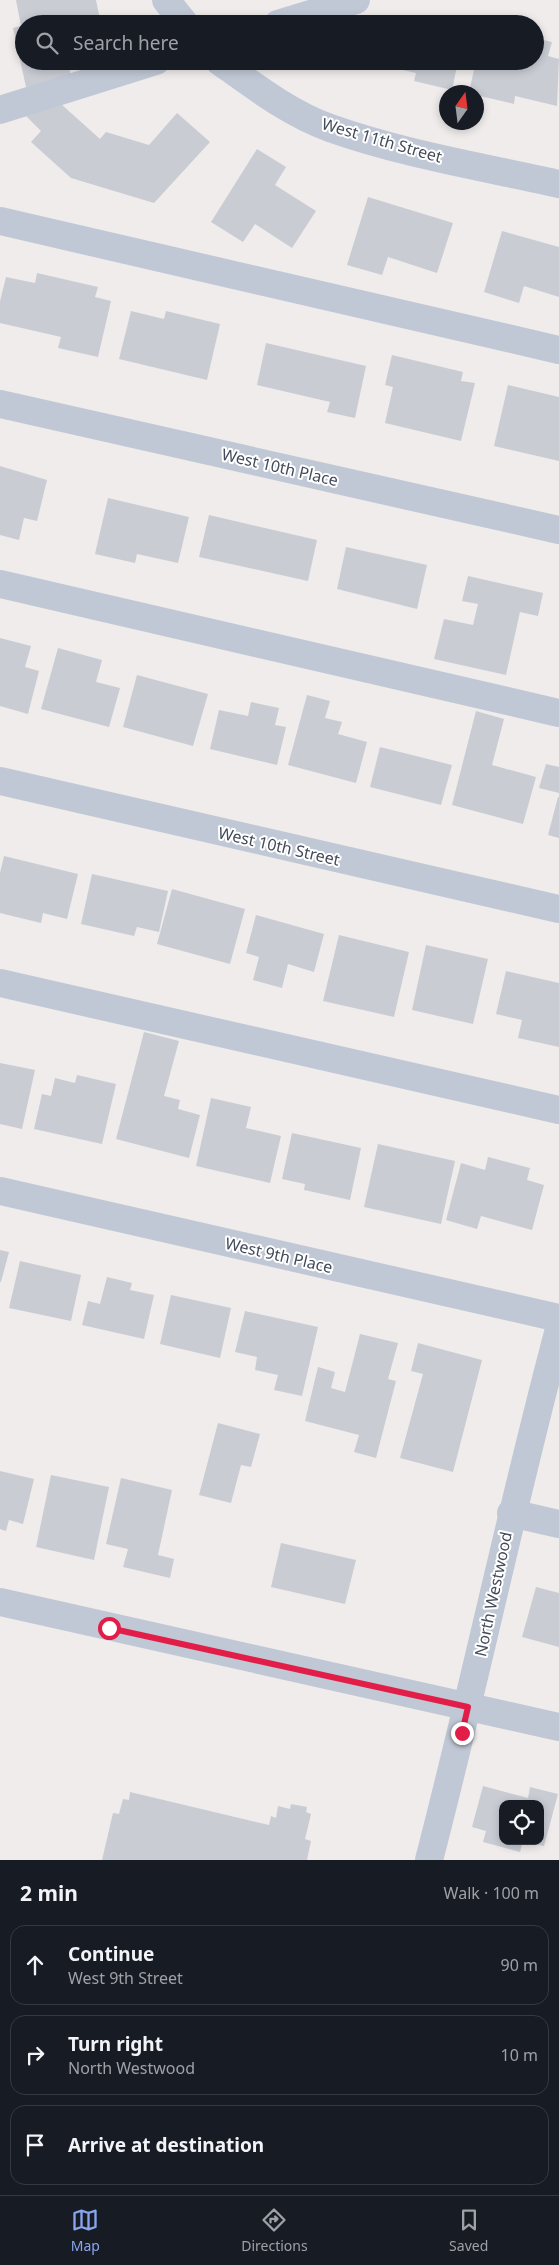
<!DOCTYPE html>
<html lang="en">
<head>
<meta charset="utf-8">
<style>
  :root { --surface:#171b24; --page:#20242c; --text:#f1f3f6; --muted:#9ea1a6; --line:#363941; --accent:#8aa5ef }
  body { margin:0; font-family:"Noto Sans",sans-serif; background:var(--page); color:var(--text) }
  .controls { position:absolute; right:15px; bottom:15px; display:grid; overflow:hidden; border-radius:10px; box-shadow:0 2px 8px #0003 }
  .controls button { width:45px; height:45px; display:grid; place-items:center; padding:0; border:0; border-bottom:1px solid var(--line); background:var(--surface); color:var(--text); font:25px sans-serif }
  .compass { position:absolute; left:439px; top:85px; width:45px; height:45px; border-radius:50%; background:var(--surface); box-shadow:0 2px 8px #0003; rotate:14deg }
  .stop { position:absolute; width:15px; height:15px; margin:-11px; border:4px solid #e11d48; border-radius:50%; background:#fff }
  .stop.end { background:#e11d48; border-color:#fff; box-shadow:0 1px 5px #0008 }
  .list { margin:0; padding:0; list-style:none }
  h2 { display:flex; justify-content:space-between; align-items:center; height:65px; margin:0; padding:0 20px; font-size:21px }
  h2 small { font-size:16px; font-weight:400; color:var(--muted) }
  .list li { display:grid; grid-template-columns:32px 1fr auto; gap:15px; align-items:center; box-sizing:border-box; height:80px; margin:0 10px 10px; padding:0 10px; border:1px solid var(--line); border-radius:15px }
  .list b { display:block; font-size:19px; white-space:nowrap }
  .list p { margin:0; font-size:16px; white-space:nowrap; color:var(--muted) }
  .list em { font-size:16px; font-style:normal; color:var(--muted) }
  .icon { flex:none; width:28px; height:28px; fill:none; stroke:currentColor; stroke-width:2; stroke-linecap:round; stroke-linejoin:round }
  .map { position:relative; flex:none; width:559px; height:1860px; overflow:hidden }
  .search { position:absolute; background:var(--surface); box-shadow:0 2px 8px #0003; left:15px; right:15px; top:15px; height:55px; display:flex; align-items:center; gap:12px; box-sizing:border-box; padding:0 18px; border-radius:28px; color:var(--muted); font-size:19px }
  .sheet { height:335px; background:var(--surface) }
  nav { display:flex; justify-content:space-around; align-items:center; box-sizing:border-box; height:70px; border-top:1px solid var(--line); background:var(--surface); font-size:14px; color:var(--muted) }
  nav a { display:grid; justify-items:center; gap:2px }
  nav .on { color:var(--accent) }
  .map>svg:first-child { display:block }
  .building { fill:#caccd4 }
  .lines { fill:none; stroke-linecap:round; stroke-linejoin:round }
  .minor { stroke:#c1c8d5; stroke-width:28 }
  .route { stroke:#e11d48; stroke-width:6 }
  .labels { text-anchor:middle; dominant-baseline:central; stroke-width:4; stroke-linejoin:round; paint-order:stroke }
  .street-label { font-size:16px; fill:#434b5a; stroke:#fff }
</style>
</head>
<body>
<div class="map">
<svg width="559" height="1860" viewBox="0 0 559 1860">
  <rect width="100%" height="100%" fill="#efeceb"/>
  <g class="building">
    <polygon points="16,0 96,0 100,19 76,24 24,24 24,61 68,61 71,77 26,87 13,28 21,26"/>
    <polygon points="377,17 405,23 405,24 376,24"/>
    <polygon points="535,38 552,42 548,56 559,59 557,106 515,96 514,104 476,95 476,92 469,92 476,61 535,61"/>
    <polygon points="458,61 452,90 414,81 416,73 367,62"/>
    <polygon points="61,104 100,139 106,132 149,145 177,113 210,142 154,203 71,178 31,142 41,131 25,115"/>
    <polygon points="257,149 286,167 275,185 316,211 292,248 255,224 243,242 211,222"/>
    <polygon points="368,197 453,223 437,273 388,257 382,275 347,265"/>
    <polygon points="502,231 559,247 559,297 524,286 519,303 484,292"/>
    <polygon points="37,273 98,287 95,297 111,301 98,357 58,348 61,337 0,323 0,301 6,277 35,283"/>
    <polygon points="131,311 164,319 166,311 220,324 207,380 119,359"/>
    <polygon points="266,343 366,366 355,418 327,412 330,402 257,385"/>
    <polygon points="392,355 463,372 461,381 475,383 461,441 385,423 393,387 385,385"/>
    <polygon points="508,385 559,397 559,461 494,446"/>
    <polygon points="0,466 47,480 37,521 24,518 19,540 0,535"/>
    <polygon points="108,498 189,517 178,563 137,554 135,563 95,554"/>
    <polygon points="209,515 317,540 308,581 199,557"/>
    <polygon points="346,547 427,565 417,609 337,589"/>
    <polygon points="468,576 543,593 538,616 520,612 506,675 434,659 444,619 473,625 478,604 462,601"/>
    <polygon points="0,638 31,646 25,667 39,671 28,714 0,706"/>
    <polygon points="58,648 102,660 96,682 120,688 109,727 41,709"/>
    <polygon points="137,675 208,694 193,746 123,727"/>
    <polygon points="307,695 330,701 325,718 342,722 338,734 367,742 356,783 288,765"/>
    <polygon points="251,702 279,708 275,725 286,727 277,765 210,749 219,710 248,716"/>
    <polygon points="476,711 504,719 492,765 536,777 523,824 452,805"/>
    <polygon points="380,747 452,765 441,805 370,787"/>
    <polygon points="546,764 559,767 559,793 539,788"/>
    <polygon points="558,797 559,797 559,838 548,835"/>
    <polygon points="4,856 78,874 67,919 43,913 41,923 0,913 0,873"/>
    <polygon points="92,874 168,891 159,932 137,927 134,936 81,924"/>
    <polygon points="172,889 245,909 230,964 157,944"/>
    <polygon points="256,915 324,934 314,972 288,964 282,988 253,980 259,957 246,953"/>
    <polygon points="339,935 409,952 394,1017 323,1001"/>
    <polygon points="426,945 488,959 473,1024 412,1010"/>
    <polygon points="506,971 559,983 559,1047 518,1038 522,1020 496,1014"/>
    <polygon points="144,1032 179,1041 164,1096 180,1100 178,1109 200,1115 189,1158 116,1139"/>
    <polygon points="0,1063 35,1070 22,1129 0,1124"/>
    <polygon points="77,1075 116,1084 102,1144 34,1129 42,1094 51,1096 55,1078 75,1083"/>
    <polygon points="211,1098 251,1107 246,1128 281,1136 270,1183 196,1166"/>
    <polygon points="292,1133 361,1148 350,1200 304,1190 305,1184 282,1179"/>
    <polygon points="378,1144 455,1161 441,1224 364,1207"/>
    <polygon points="488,1157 530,1168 527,1180 544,1185 532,1230 481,1216 477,1229 446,1220 461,1163 485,1170"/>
    <polygon points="0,1250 9,1252 1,1282 0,1282"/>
    <polygon points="20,1261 81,1275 71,1321 9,1308"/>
    <polygon points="107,1277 132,1283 130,1290 154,1295 144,1339 82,1325 88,1301 100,1304"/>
    <polygon points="171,1295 231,1308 220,1358 160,1344"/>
    <polygon points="245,1311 318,1327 302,1396 274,1390 278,1375 255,1370 257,1357 235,1352"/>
    <polygon points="360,1334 398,1343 388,1379 396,1381 376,1458 354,1452 359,1435 305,1421 318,1367 335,1372 331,1388 345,1392"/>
    <polygon points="418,1343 482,1360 453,1472 400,1458 423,1374 411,1371"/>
    <polygon points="218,1423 260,1434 251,1467 241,1465 231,1503 199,1495"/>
    <polygon points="0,1471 34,1479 23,1524 9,1520 6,1531 0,1529"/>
    <polygon points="51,1475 109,1487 94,1560 36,1547"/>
    <polygon points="121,1478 172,1490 158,1555 174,1559 170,1578 123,1567 128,1549 106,1544"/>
    <polygon points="281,1543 356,1560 345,1604 271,1587"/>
    <polygon points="536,1587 559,1593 559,1647 522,1637"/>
    <polygon points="483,1786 528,1798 530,1787 558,1794 544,1846 526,1842 540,1841 540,1804 503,1804 503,1841 523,1841 520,1852 483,1842 486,1831 472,1827"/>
    <polygon points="130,1792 269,1825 271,1816 276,1818 278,1806 290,1809 291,1804 307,1807 306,1812 311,1814 305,1839 311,1841 307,1860 102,1860 113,1813 119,1814 123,1799 129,1800"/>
  </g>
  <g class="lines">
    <g class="minor">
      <polyline points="166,0 185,24"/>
      <polyline points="278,24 356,0"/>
      <path d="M 219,61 C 254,86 289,113 330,128 C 403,154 483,167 559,184"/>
      <polyline points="0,110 156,61"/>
      <polyline points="0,221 559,350"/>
      <polyline points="0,404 559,530"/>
      <polyline points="0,584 559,713"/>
      <polyline points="0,781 559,909"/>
      <polyline points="0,983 559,1110"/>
      <polyline points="0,1191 559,1318"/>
      <polyline points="511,1513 559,1524"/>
      <polyline points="0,1602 559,1727"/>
      <path d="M 429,1860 C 475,1683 512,1505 559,1329"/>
    </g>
  </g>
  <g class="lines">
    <polyline class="route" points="109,1628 468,1707 462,1733"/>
  </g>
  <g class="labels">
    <g class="street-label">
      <text transform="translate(382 140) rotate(16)">West 11th Street</text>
      <text transform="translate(280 467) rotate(13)">West 10th Place</text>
      <text transform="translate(279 846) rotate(13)">West 10th Street</text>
      <text transform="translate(279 1255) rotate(13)">West 9th Place</text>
      <text transform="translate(493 1594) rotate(-78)">North Westwood</text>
    </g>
  </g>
</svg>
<div class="controls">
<button><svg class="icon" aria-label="locate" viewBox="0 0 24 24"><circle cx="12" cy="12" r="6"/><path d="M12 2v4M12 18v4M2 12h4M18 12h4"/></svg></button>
</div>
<svg class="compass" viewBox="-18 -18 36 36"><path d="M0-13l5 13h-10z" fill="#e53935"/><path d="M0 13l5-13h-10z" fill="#9ea1a6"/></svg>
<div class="stop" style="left:109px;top:1628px"></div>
<div class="stop end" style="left:462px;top:1733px"></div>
<div class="search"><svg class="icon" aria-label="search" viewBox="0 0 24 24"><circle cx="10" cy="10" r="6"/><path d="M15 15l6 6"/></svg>Search here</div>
</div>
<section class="sheet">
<h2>2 min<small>Walk · 100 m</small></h2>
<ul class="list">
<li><svg class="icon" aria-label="ahead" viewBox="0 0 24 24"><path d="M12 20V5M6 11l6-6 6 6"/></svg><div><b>Continue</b><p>West 9th Street</p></div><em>90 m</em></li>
<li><svg class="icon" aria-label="right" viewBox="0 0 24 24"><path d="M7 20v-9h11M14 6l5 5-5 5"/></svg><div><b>Turn right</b><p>North Westwood</p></div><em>10 m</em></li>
<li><svg class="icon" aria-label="arrive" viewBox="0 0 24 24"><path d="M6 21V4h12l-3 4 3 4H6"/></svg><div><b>Arrive at destination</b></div></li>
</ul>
</section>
<nav>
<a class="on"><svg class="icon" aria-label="map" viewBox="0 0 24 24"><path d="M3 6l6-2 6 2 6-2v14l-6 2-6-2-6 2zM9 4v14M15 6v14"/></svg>Map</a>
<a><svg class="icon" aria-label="directions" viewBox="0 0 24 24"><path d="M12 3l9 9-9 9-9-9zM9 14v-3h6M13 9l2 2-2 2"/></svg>Directions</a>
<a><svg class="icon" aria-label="saved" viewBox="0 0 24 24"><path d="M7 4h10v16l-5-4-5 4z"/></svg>Saved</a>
</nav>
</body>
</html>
